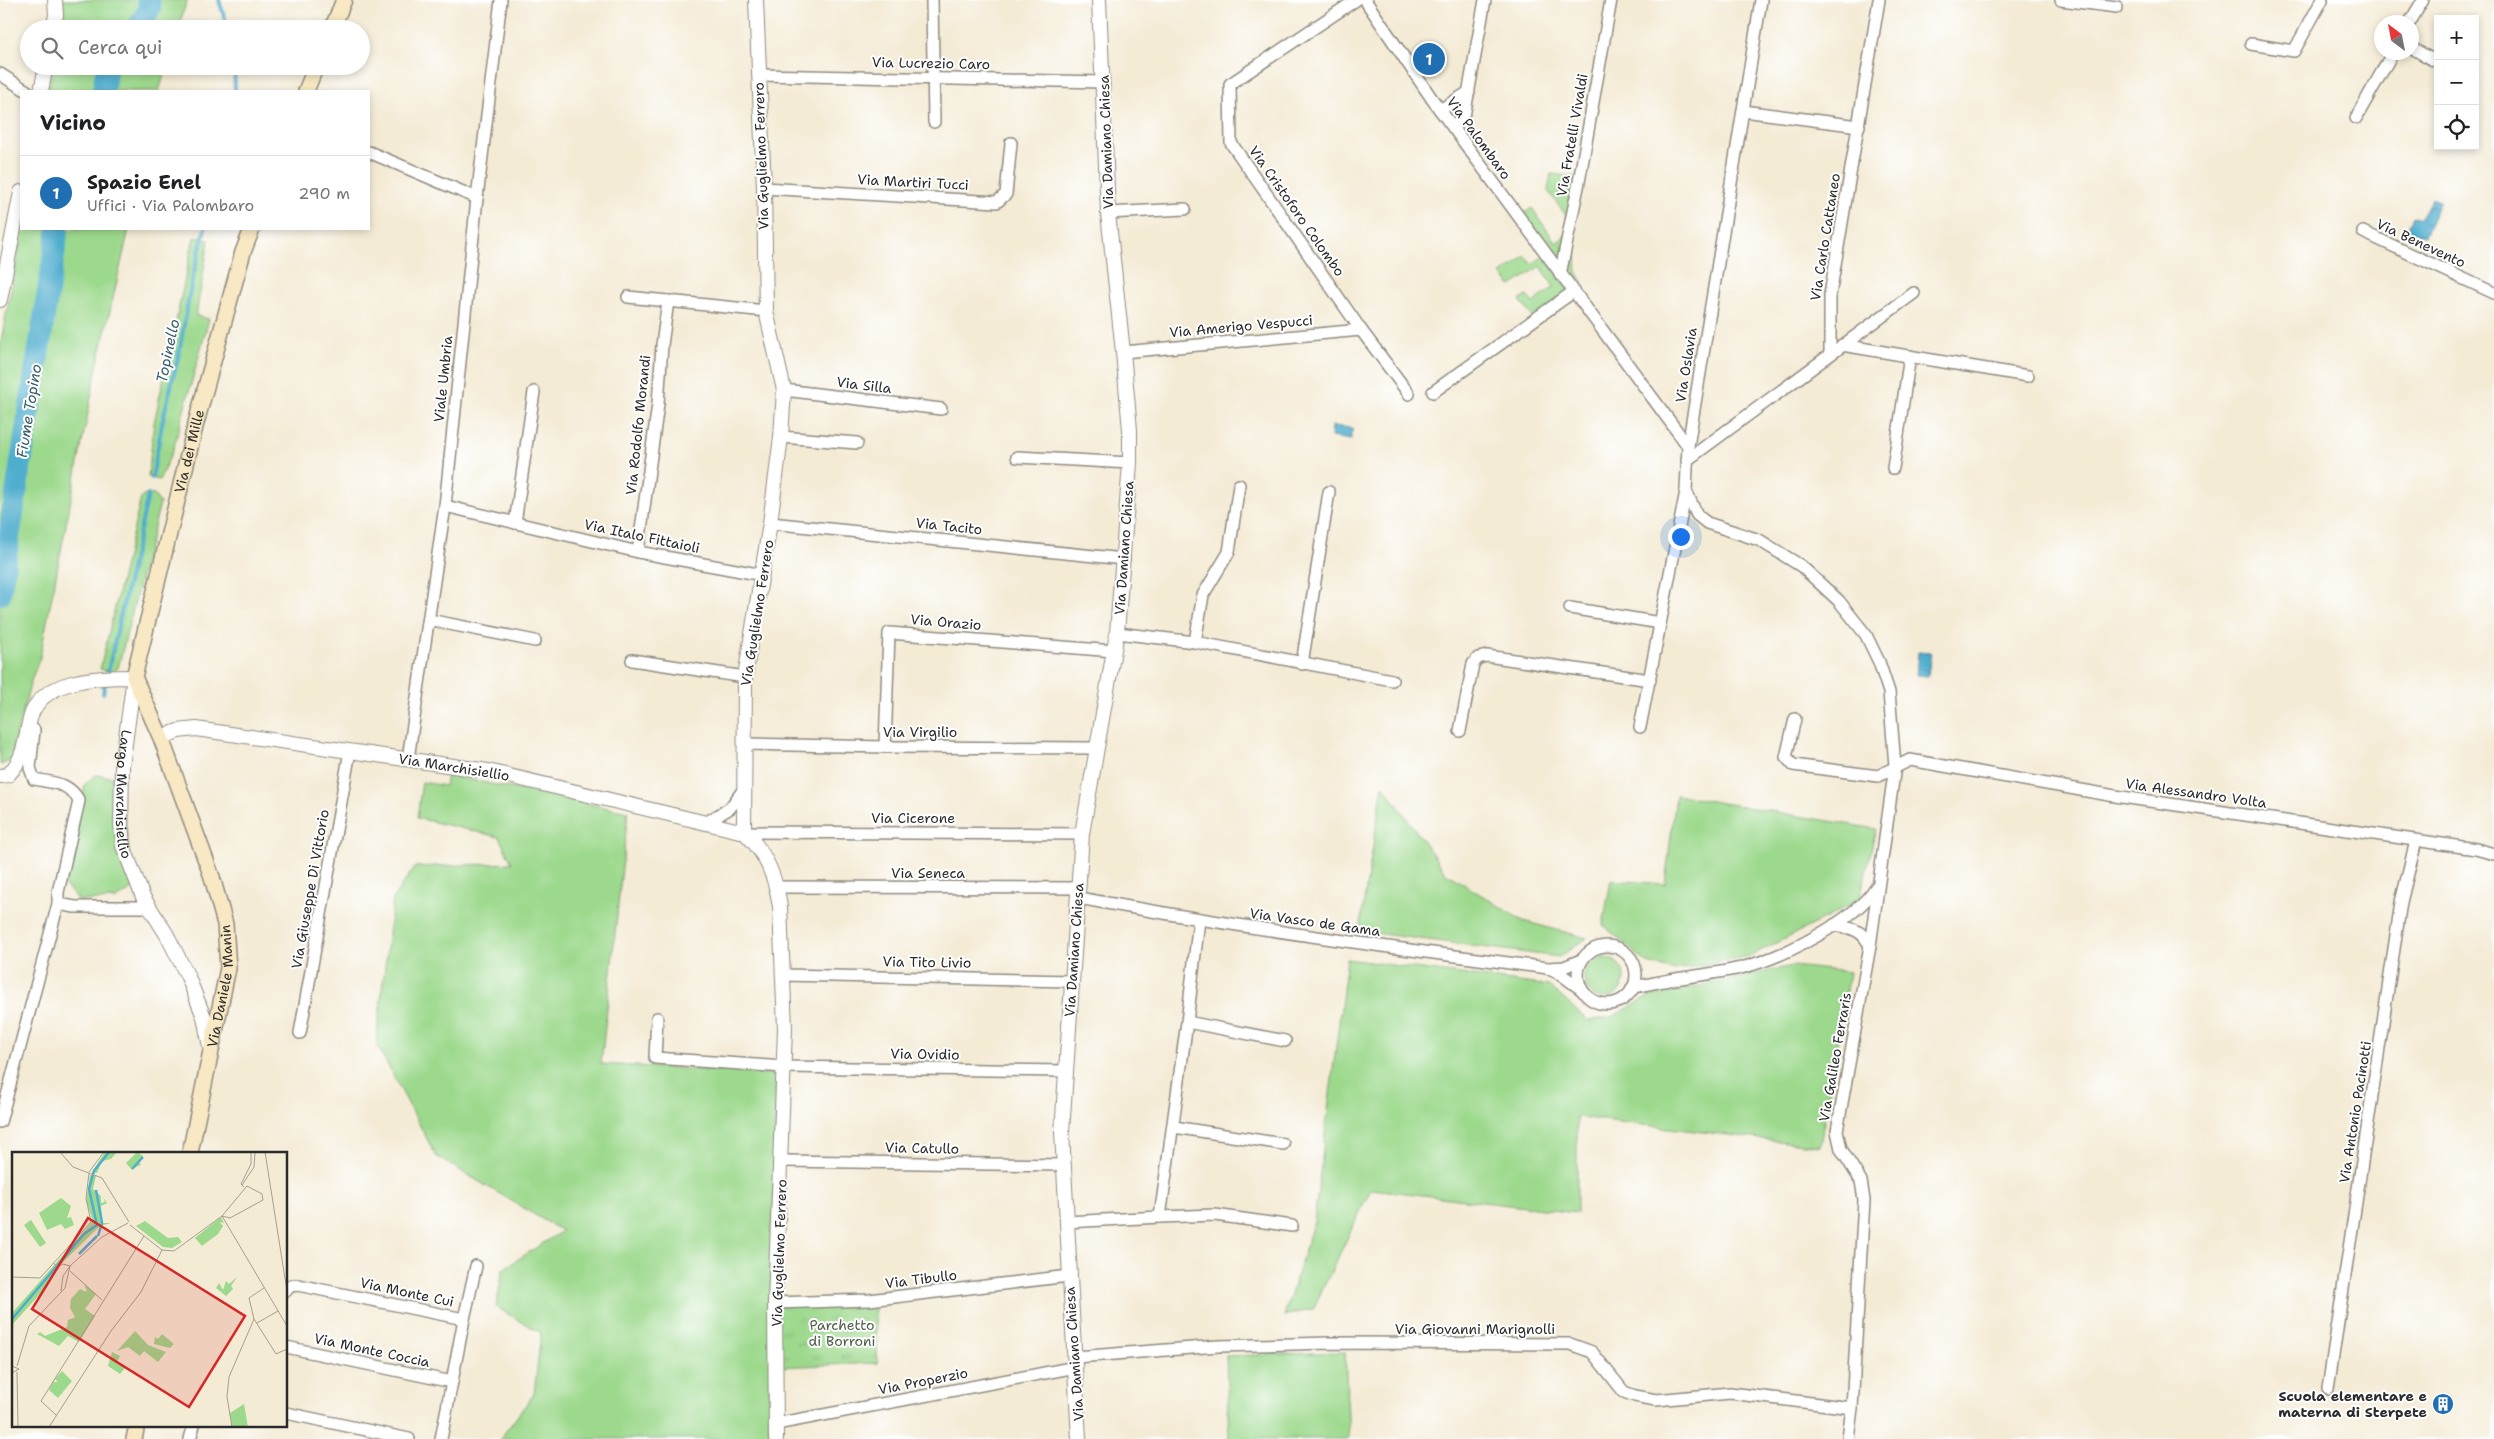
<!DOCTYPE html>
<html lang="it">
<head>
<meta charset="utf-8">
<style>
  :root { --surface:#fff; --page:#f6f6f6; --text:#202124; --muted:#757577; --line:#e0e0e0; --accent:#1f6fb2 }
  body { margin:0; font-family:"Shantell Sans",sans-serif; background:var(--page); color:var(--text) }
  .controls { position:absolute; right:15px; top:15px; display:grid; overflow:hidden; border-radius:0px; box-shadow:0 2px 8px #0003 }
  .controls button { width:45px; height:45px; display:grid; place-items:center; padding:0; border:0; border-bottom:1px solid var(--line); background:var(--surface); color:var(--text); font:25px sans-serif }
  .compass { position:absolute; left:2374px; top:15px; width:45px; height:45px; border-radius:50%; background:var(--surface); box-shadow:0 2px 8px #0003; rotate:328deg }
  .you { position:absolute; left:1680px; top:536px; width:18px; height:18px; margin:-12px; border:4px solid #fff; border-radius:50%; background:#1a73e8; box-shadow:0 0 0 8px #1a73e833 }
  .badge { display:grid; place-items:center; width:32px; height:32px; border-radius:50%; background:var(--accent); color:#fff; font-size:16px; font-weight:700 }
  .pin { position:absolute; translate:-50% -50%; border:2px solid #fff; box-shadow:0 1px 5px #0006 }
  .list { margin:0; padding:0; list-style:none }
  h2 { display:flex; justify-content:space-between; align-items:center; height:65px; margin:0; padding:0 20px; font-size:21px }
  h2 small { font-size:16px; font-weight:400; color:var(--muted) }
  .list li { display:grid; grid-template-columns:32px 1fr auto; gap:15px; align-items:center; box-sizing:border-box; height:75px; padding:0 20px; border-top:1px solid var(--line) }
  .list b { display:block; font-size:19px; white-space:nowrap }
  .list p { margin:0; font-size:16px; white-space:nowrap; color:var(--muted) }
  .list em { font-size:16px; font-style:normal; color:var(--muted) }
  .icon { flex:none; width:28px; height:28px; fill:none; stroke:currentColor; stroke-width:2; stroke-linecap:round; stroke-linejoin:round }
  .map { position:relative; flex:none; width:2494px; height:1439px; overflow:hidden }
  .search { position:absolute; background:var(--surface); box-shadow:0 2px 8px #0003; left:20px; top:20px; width:350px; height:55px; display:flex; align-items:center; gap:12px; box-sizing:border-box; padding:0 18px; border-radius:28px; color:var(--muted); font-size:19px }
  .panel { position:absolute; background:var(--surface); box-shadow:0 2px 8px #0003; left:20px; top:90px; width:350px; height:140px; border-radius:0px }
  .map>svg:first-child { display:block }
  .green { fill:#9dd98d; stroke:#64825c }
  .park { fill:url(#park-tufts); stroke:#64825c }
  .water { fill:url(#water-ripples); stroke:#3d6c7c }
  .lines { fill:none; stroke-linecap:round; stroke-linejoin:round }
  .stream { stroke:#4fadce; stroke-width:4 }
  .river { stroke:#4fadce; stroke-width:22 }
  .minor-casing { stroke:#908b80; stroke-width:14 }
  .tertiary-casing { stroke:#908b80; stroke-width:16 }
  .secondary-casing { stroke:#908b80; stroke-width:18 }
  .minor { stroke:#fff; stroke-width:11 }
  .tertiary { stroke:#fff; stroke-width:14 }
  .secondary { stroke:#f8e8c3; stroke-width:15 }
  .labels { text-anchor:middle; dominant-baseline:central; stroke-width:4; stroke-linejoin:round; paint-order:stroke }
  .street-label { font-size:14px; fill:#2b2b2b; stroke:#fff }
  .park-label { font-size:14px; fill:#4d5f48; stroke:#fff }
  .poi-label { font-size:14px; font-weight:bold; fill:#2b2b2b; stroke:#fff; text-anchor:end }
  .water-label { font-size:15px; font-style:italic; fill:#395f6c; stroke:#fff }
  .inset-river { fill:none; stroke:#4fadce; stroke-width:2.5 }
  .inset-road { fill:none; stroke:#a49e91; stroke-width:1 }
  .view { fill:#d62828; fill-opacity:0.15; stroke:#d62828; stroke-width:2.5 }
  .inset-edge { fill:none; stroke:#2b2b2b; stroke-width:2.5 }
</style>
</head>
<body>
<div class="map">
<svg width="2494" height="1439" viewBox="0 0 2494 1439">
  <defs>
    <pattern id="park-tufts" width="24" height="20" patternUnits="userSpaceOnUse" patternTransform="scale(1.25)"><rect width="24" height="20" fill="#9dd98d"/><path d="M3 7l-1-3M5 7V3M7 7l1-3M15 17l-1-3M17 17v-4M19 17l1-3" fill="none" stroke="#87ba7a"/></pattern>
    <pattern id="water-ripples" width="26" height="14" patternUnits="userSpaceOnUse" patternTransform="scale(1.25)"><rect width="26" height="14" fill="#4fadce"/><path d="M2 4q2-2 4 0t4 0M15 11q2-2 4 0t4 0" fill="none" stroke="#428da7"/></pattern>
  </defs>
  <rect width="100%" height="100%" fill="#fff"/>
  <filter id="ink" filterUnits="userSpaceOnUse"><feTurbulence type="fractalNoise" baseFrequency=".02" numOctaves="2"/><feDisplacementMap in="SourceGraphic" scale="10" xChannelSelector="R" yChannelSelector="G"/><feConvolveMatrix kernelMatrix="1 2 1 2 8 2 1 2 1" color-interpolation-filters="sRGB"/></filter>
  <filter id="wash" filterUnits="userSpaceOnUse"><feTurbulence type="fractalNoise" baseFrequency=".0096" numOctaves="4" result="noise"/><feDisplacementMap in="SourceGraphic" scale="20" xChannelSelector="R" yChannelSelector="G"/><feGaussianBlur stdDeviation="1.12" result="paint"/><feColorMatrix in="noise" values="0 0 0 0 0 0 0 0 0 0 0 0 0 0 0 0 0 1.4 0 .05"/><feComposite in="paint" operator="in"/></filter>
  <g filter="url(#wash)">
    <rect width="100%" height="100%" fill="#f4ebd5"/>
    <g class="green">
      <polygon points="62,0 189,0 186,3 178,29 59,29"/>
      <polygon points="53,66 167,66 159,91 48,91"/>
      <polygon points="1551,174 1578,177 1570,221 1548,191"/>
      <polygon points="1532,208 1556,243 1567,234 1559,271 1520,216"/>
      <polygon points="23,229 129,229 97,367 40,657 31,681 12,751 12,760 0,765 0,346"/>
      <polygon points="194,237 209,240 196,316 209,319 173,450 159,480 148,477 154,423"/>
      <polygon points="1567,249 1575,250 1577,271 1583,282 1573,290 1561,275"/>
      <polygon points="1526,256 1532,264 1544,256 1571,292 1534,319 1520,300 1527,296 1533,303 1554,287 1541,266 1511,286 1501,274"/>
      <polygon points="143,495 154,495 160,503 118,668 112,672 100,669 141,498"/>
      <polygon points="96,775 119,778 134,888 116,899 79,901 64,884 85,784"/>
      <polygon points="447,775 628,812 601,1064 776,1074 769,1439 500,1439 534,1394 541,1333 496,1307 503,1269 562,1231 436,1156 376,1043 393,898 415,867 512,863 499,837 417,818 422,782 445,786"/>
      <polygon points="1383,785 1446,873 1523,921 1587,938 1559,957 1359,931"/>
      <polygon points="1676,795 1876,829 1860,898 1836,913 1750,956 1675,970 1647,963 1603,925 1611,880 1665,884"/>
      <circle cx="1604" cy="978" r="20"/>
      <polygon points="1347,959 1549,986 1588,1021 1611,1017 1649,997 1792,966 1849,972 1820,1146 1577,1117 1577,1213 1371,1189 1313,1309 1284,1316 1314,1221"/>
      <polygon points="1345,1352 1349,1439 1229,1439 1226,1356"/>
    </g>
    <polygon class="park" points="874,1300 878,1363 776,1367 776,1304"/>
    <g class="water">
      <polygon points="2432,198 2440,201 2424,236 2407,229 2413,216 2420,219"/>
      <polygon points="1332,426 1353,428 1351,440 1331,437"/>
      <polygon points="1918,652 1931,653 1928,676 1916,675"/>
    </g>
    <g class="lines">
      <g class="stream">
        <polyline points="219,0 228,29"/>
        <polyline points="234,66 235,91"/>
        <polyline points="152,478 163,419 179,353 192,280 205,229"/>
        <polyline points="108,671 148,495"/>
        <polyline points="103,693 105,683"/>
      </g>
      <g class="river">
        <polyline points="137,29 150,8 148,0"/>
        <polyline points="103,91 107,66"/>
        <polyline points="0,594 58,229"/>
      </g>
    </g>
  </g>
  <g filter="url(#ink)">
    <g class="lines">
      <g class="minor-casing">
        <g id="minor">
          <polyline points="932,0 934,122"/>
          <polyline points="1356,0 1230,84 1231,143 1361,330 1409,394"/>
          <polyline points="1365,0 1432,99 1688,446"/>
          <polyline points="2061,0 2117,7"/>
          <polyline points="2410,22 2423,0"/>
          <polyline points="2251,44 2294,51 2322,0"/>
          <polyline points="2412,48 2438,63"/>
          <polyline points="0,74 27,91"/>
          <polyline points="758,75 1103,82"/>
          <polyline points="1440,110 1469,92"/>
          <polyline points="1743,111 1859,126"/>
          <polyline points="2356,118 2393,52"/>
          <polyline points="1454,128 1465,111 1485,0"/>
          <polyline points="369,152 477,198"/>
          <polyline points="764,188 997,202 1006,194 1011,143"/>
          <polyline points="1108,213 1185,209"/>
          <polyline points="2363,232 2494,293"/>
          <polyline points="1560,275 1579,182 1611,0"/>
          <polyline points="628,297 766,311"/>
          <polyline points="1842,345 2028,376"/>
          <polyline points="1123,352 1361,330"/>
          <polyline points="1830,353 1830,295 1879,0"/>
          <polyline points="784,390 941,409"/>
          <polyline points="1433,392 1573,292"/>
          <polyline points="781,437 857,443"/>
          <polyline points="1017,457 1130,463"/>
          <polyline points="1687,460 1914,293"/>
          <polyline points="1893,468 1910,356"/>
          <polyline points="1686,491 1697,515 1707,523 1759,540 1801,566 1839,601 1866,635 1879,662 1889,692 1895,766 1870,946 1837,1131 1841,1149 1861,1181 1864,1200 1852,1408 1848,1439"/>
          <polyline points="445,506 638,552 763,575"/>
          <polyline points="515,523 534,392"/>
          <polyline points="770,523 1124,559"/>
          <polyline points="638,552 658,404 662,345 668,301"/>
          <polyline points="1570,608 1660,623"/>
          <polyline points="429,620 535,641"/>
          <polyline points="1117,633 1195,642 1392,680"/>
          <polyline points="1195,642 1203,595 1229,552 1239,485"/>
          <polyline points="632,660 745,677"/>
          <polyline points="1302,664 1329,492"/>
          <polyline points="1795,719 1786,757 1793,765 1878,776 1910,760 2115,796 2476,849 2494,854"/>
          <polyline points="1640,727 1686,491 1688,446 1761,0"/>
          <polyline points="1460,731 1473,664 1478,658 1487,656 1650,680"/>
          <polyline points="744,744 885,747 1095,748"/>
          <polyline points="885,747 889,633 1114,651"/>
          <polyline points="408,759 445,506 477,198 501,0"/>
          <polyline points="707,822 730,808 744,789"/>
          <polyline points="744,832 1082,834"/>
          <polyline points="777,887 1079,888"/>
          <path d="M 1079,898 C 1235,927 1391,948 1548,968 L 1564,967 L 1581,960"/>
          <polyline points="58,904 75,907 148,907"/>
          <path d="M 1834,925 C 1851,928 1862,929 1870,946"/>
          <circle cx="1607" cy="975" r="29"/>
          <polyline points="1549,969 1562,975 1581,989"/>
          <polyline points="782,975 1072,981"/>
          <path d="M 1632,988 C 1668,978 1705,976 1741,968 C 1781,958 1854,922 1876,887"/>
          <polyline points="657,1018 655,1058 784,1067 1066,1071"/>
          <polyline points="1187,1022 1285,1041"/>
          <polyline points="300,1033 350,751"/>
          <path d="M 0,1122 L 58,904 L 58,892 L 79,801 C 69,782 53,783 34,779 L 30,768 L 34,730"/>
          <polyline points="1174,1127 1283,1144"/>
          <polyline points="782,1161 1062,1165"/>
          <polyline points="1160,1217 1215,1215 1292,1226"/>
          <polyline points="1066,1222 1160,1217 1187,1022 1199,920"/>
          <polyline points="286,1291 290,1286 298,1285 464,1319 441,1439"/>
          <polyline points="775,1303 869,1300 1069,1276"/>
          <polyline points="464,1319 476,1266"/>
          <polyline points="286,1347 452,1382"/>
          <polyline points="1076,1357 1218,1346 1329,1343 1570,1344 1592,1352 1624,1392 1635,1396 1656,1400 1730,1393 1852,1408"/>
          <polyline points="2328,1389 2401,902 2416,841"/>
          <polyline points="286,1413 409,1439"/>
          <polyline points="776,1424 1076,1367"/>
          <polyline points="190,1439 194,1425"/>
        </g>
      </g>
      <g class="tertiary-casing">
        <g id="tertiary">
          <path d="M 756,0 L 764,188 L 766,311 L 784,390 L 781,437 L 770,523 L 745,677 L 744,832 C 766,852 776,877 780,907 L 785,1028 L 775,1303 L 776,1439"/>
          <polyline points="53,29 56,15 55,0"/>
          <polyline points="41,91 46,66"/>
          <polyline points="0,300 21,192"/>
          <polyline points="161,738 178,731 196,729 488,771 744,832"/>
          <path id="s1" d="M 0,776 L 8,775 C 26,756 24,742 30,719 C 40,678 100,677 134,677 L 122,766 L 121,825 L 123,846 L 143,897 L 167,935 L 188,977 L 204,1017 L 211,1052"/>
          <polyline points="1079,1439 1062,1132 1082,834 1117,633 1130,463 1130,430 1123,352 1108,213 1099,0"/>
        </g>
      </g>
      <g class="secondary-casing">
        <g id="secondary">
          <polyline points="332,29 344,0"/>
          <polyline points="306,91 316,66"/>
          <path id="s2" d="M 190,1153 L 228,968 L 225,924 L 212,877 L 161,738 L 134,677 L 196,423 L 243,252 L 252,229"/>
          <polyline points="134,1439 137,1425"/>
        </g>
      </g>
      <use href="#minor" class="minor"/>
      <use href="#tertiary" class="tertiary"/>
      <use href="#secondary" class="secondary"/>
    </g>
  </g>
  <defs>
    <g id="building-disc" transform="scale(1.125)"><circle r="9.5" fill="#1f6fb2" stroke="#fff"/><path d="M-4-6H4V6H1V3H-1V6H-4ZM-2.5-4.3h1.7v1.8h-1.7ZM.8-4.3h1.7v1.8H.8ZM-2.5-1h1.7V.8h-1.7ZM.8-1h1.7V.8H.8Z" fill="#fff"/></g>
  </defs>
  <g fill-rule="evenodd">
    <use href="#building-disc" x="2443" y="1404"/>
  </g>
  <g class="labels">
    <g class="street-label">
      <text transform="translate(931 63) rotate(1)">Via Lucrezio Caro</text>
      <text transform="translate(1572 135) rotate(-80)">Via Fratelli Vivaldi</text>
      <text transform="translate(1479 138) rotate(54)">Via Palombaro</text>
      <text transform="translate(1106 142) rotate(-92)">Via Damiano Chiesa</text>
      <text transform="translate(761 156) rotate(-92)">Via Guglielmo Ferrero</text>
      <text transform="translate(913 182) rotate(3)">Via Martiri Tucci</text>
      <text transform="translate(1297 211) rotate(55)">Via Cristoforo Colombo</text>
      <text transform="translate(1825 237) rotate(-81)">Via Carlo Cattaneo</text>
      <text transform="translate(2421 243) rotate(25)">Via Benevento</text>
      <text transform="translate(1241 326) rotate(-5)">Via Amerigo Vespucci</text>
      <text transform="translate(1686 365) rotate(-81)">Via Oslavia</text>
      <text transform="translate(443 379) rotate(-84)">Viale Umbria</text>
      <text transform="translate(864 385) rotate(7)">Via Silla</text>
      <text transform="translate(638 425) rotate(-84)">Via Rodolfo Morandi</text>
      <text stroke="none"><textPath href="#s2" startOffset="729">Via dei Mille</textPath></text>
      <text transform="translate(949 526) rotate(6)">Via Tacito</text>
      <text transform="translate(642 536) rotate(12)">Via Italo Fittaioli</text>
      <text transform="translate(1124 548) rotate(-86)">Via Damiano Chiesa</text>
      <text transform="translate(757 613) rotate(-81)">Via Guglielmo Ferrero</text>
      <text transform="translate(946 622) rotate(5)">Via Orazio</text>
      <text x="920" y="732">Via Virgilio</text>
      <text transform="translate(454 767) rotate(9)">Via Marchisiellio</text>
      <text stroke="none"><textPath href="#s1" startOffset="308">Largo Marchisiellio</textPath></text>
      <text transform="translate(2196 793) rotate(8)">Via Alessandro Volta</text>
      <text x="913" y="818">Via Cicerone</text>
      <text x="928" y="873">Via Seneca</text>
      <text transform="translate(310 889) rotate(-80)">Via Giuseppe Di Vittorio</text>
      <text transform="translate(1315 922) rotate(8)">Via Vasco de Gama</text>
      <text transform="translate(1074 950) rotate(-86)">Via Damiano Chiesa</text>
      <text transform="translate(927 962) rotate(1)">Via Tito Livio</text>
      <text stroke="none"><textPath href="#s2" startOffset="170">Via Daniele Manin</textPath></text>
      <text transform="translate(925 1054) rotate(1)">Via Ovidio</text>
      <text transform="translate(1835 1057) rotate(-80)">Via Galileo Ferraris</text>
      <text transform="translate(2355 1112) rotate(-81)">Via Antonio Pacinotti</text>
      <text transform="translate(922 1148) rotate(1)">Via Catullo</text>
      <text transform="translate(779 1253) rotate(-88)">Via Guglielmo Ferrero</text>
      <text transform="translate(921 1279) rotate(-7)">Via Tibullo</text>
      <text transform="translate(407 1292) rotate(12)">Via Monte Cui</text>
      <text x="1475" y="1329">Via Giovanni Marignolli</text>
      <text transform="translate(372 1350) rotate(12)">Via Monte Coccia</text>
      <text transform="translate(1074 1354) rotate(-94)">Via Damiano Chiesa</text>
      <text transform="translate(923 1381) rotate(-11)">Via Properzio</text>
    </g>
    <g class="park-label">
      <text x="842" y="1325">Parchetto<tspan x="842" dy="16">di Borroni</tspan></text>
    </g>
    <g class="poi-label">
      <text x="2427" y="1396">Scuola elementare e<tspan x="2427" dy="16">materna di Sterpete</tspan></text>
    </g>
    <g class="water-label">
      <text transform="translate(168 351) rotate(-78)">Topinello</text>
      <text transform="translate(29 411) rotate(-81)">Fiume Topino</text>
    </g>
  </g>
  <g transform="translate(12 1152)">
    <rect width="275" height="275" fill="#f4ebd5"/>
    <path d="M 93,0 L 105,0 L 99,7 L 90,9 L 85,21 L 80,20 ZM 125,0 L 131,4 L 127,10 L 129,13 L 119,17 L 114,11 ZM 78,23 L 84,24 L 81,37 L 89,44 L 89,51 L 93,50 L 91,45 L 95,51 L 89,54 L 91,71 L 99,71 L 88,74 L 46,115 L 28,142 L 0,173 L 0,161 L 81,69 L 74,49 ZM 49,46 L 59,54 L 55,66 L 59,65 L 62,73 L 53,77 L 49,72 L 35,78 L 27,61 ZM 209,65 L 212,71 L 208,70 L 211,74 L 206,82 L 190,94 L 183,86 ZM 19,68 L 34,91 L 28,95 L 12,73 ZM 72,132 L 84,142 L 73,157 L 83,164 L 67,190 L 56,184 L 47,194 L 25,182 L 28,180 L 33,184 L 55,175 L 56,168 L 63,165 L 58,156 L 59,147 L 68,137 L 75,140 ZM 123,179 L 136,193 L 154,200 L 146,210 L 132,199 L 128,204 L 116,195 L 105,199 ZM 150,182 L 162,192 L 158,196 L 142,192 L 143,185 L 146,187 ZM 100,200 L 108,204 L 105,210 L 113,216 L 108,222 L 96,214 ZM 50,219 L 60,229 L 46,246 L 37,238 L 41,230 L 46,230 L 43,227 ZM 232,252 L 236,275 L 220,275 L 218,261 Z" fill="#9dd98d"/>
    <path d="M 133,69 L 156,86 L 166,85 L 170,90 L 160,96 L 151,95 L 124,74 ZM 225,125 L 219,134 L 221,137 L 214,144 L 204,136 L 207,131 L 211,138 L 214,129 L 217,132 Z" fill="#9dd98d"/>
    <path class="inset-river" d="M 120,17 L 131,5M 84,38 L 90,71 L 86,84M 67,102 L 85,84M 0,167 L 72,82 L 85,73 L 77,37 L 82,19 L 97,0"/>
    <path class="inset-road" d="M 48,0 L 61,15 L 90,26 L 117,70M 253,0 L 275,139M 77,20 L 92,0M 230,33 L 242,15 L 243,0M 232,35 L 229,32 L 239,12 L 239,0M 210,64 L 275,174M 210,64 L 218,66 L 251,48 L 250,42 L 235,34M 118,73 L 150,98 L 162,99 L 210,64 L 235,34M 41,111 L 46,115 L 51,112 L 58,114 L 51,124 L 49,139M 58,119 L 90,148M 0,125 L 28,126 L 79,70 L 74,46 L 77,21M 252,136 L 237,146 L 242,167 L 264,202 L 275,197M 245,171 L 266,159M 0,214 L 7,217 L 0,221M 5,214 L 17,174 L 53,136 L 58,114 L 90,85 L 116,71M 5,220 L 6,275M 44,263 L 29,249 L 132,84M 37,275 L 99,179 L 129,140 L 150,98M 220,275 L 215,245 L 217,225 L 242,167"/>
    <path class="view" d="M 76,66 L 233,164 L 177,255 L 20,157 Z"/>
    <rect width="275" height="275" class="inset-edge"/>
  </g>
</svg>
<div class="controls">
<button>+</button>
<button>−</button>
<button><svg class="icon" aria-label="locate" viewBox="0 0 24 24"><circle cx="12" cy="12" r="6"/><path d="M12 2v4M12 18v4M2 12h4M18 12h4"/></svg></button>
</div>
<svg class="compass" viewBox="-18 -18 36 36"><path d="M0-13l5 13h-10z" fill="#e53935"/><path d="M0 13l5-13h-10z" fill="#757577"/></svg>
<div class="you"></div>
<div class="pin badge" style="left:1429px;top:59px">1</div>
<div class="search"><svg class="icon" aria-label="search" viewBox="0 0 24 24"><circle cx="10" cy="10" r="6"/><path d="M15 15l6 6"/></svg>Cerca qui</div>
<section class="panel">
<h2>Vicino<small></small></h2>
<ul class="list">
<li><span class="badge">1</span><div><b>Spazio Enel</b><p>Uffici · Via Palombaro</p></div><em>290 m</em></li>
</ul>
</section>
</div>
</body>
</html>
